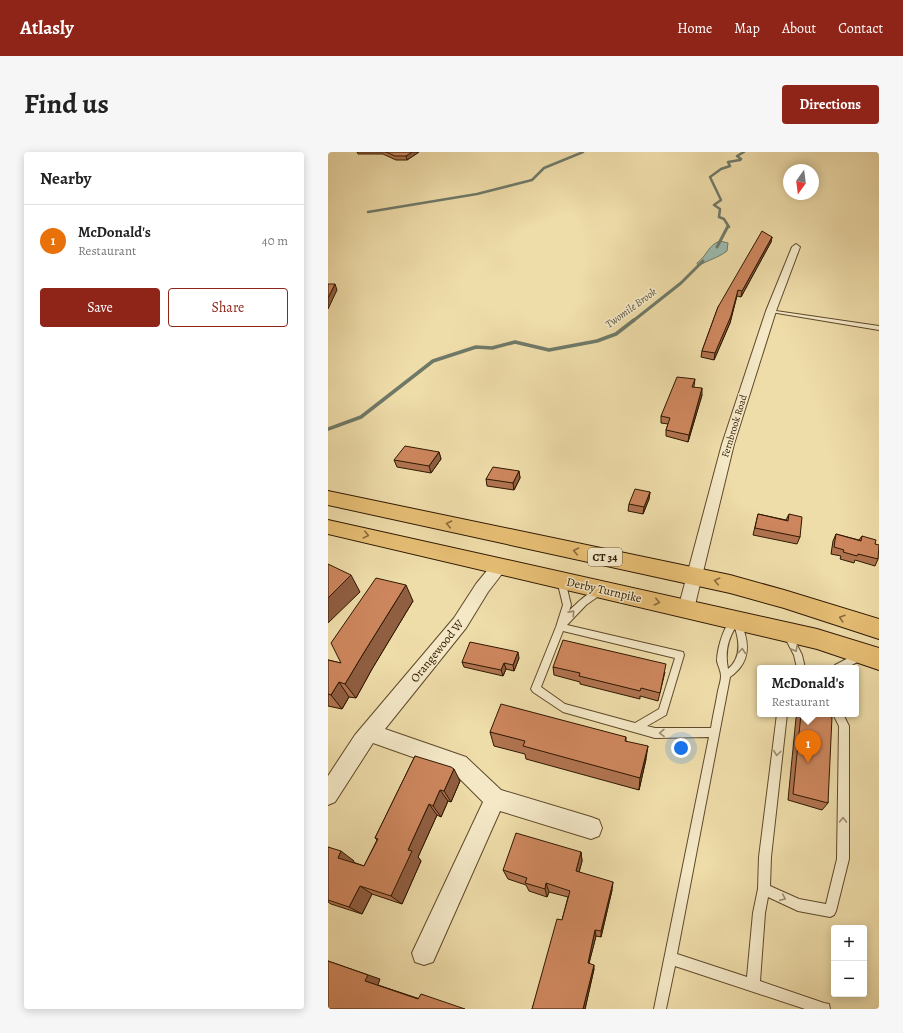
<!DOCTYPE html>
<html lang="en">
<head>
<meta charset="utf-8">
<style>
  :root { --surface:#fff; --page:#f6f6f6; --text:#222; --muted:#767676; --line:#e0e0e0; --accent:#8f2418 }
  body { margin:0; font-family:Alegreya,serif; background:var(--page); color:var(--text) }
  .controls { position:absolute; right:12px; bottom:12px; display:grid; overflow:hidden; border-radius:4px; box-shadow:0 2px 10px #0003 }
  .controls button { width:36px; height:36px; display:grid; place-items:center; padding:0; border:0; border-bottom:1px solid var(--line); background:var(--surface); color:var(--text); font:20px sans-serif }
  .compass { position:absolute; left:455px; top:12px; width:36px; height:36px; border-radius:50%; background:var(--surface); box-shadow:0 2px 10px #0003; rotate:194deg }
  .you { position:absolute; left:353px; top:596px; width:14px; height:14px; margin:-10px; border:3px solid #fff; border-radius:50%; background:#1a73e8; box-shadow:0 0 0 6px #1a73e833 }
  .badge { display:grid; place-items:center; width:26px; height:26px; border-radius:50%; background:var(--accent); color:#fff; font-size:13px; font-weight:700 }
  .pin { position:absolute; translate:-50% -33px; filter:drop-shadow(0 1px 2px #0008) }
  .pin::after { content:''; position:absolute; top:21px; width:14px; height:12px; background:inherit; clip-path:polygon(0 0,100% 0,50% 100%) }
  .popup { position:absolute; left:429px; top:513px; width:102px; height:52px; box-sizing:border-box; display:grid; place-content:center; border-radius:4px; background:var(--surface); filter:drop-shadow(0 1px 3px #0005); font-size:13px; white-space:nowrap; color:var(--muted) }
  .popup b { font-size:15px; color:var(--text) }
  .popup::after { content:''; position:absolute; left:50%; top:100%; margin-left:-8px; border:8px solid transparent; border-top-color:var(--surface) }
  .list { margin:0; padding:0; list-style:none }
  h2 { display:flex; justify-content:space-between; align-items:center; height:52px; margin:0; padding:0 16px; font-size:17px }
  h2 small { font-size:13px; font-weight:400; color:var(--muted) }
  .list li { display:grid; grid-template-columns:26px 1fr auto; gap:12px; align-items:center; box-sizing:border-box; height:72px; padding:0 16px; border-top:1px solid var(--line) }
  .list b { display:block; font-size:15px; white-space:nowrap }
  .list p { margin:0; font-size:13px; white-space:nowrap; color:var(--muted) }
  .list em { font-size:13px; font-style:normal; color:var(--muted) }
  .actions { display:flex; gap:8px; padding:12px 16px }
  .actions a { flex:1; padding:9px 0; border:1px solid var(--accent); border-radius:4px; text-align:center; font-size:14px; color:var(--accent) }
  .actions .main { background:var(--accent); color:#fff }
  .map { position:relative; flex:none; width:551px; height:857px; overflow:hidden; border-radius:4px }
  header { display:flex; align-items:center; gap:24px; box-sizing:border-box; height:56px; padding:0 20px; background:var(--accent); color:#fff }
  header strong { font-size:19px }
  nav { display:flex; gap:22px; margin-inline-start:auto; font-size:14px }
  .intro { display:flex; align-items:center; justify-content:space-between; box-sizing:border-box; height:96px; padding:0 24px }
  h1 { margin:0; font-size:28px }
  .button { padding:10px 18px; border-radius:4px; background:var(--accent); color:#fff; font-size:14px; font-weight:700 }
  main { display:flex; gap:24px; padding:0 24px }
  aside { flex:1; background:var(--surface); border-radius:4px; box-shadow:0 2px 10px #0003 }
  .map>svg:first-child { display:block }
  .water { fill:#9bbaae; stroke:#6f7968 }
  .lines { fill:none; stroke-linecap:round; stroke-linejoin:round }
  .stream-far2 { stroke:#6f7968; stroke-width:2.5 }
  .stream-far1 { stroke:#6f7968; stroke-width:3 }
  .stream { stroke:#6f7968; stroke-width:3.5 }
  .service-casing { stroke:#5e492a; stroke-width:2 }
  .minor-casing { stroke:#5e492a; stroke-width:2 }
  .trunk-casing { stroke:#2e1800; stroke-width:2 }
  .service { fill:#f4e8c7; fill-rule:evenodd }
  .minor { fill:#f4e8c7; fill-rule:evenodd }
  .trunk { fill:#e7be74; fill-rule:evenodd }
  .wall { fill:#b07350; stroke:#2e1800 }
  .shaded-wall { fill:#905e41; stroke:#2e1800 }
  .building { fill:#cd865d; stroke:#2e1800 }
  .oneway { stroke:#8a6b3a }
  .oneway2 { stroke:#9b8a6d }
  .labels { text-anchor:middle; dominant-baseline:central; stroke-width:3; stroke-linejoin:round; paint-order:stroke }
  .far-street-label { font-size:10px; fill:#2e1800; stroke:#f4e8c7 }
  .far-water-label { font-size:11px; font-style:italic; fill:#54513d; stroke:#f4e8c7 }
  .shield { fill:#f4e8c7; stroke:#69563c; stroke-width:1 }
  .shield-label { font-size:11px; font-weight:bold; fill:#2e1800 }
  .street-label { font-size:12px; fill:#2e1800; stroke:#f4e8c7 }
</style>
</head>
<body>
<header>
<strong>Atlasly</strong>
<nav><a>Home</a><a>Map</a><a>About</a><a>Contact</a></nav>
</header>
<div class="intro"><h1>Find us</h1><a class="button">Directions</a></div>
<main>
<aside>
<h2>Nearby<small></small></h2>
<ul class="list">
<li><span class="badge" style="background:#e8710a">1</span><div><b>McDonald's</b><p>Restaurant</p></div><em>40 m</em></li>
</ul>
<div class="actions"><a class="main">Save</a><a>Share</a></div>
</aside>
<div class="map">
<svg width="551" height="857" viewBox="0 0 551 857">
  <rect width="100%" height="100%" fill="#eedca9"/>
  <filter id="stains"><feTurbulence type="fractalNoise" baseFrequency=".005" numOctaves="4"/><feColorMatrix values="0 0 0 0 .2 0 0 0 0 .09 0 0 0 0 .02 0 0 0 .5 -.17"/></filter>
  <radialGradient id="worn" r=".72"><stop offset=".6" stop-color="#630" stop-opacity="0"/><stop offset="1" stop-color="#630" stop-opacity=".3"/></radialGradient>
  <path class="water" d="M 392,89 L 400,91 L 399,99 C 390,106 380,108 370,114 L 369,111 C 379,104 380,93 392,89 Z"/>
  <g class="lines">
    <g class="stream-far2">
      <polyline points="40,60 149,42 204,28 216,16 255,0"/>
      <polyline points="401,75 396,67 391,65 392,57 386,53 393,48 382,25 393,17 402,14 400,10 412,8 413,7 409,4 416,0"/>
    </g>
    <g class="stream-far1">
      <polyline points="389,95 400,74"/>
      <polyline points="305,169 353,131 375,109"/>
    </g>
    <polyline class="stream" points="0,277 33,265 105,209 148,195 164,196 187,190 221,198 269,189 288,182 306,168"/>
    <g class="service-casing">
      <g id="service">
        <polygon points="441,158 551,174 551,178 443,160 441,159"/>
        <path d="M 233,425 L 236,426 L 237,428 L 243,453 L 241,459 C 250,450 260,440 272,436 L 275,437 L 276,439 L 275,441 L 258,453 L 239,473 L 355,500 L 356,503 L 338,563 L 319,574 L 327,576 L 383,576 C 385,563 388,551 390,539 C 391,534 393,529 393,524 C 393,519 390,514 389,509 C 389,499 397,462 411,467 C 422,489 424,510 402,525 L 349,802 L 419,825 L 425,761 L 430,737 L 431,705 L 449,562 L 459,562 L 443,705 L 442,734 L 471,747 L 498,752 L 509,707 L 511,574 L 505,562 L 515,562 L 521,574 L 521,707 L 508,759 L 506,763 L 502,765 L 470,759 L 440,745 L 437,761 L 432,829 L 496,851 L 501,852 L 502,857 L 477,857 L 347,814 L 338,857 L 326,857 L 381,585 L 327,586 L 235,560 L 205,540 L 203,537 L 228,475 L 235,453 L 229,428 L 230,426 ZM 407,476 C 412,491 413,506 400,517 C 397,502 399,489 407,476 ZM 235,479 L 347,506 L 331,557 L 307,571 L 237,552 L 213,535 Z"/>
        <polygon points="459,478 462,479 474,503 477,516 469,516 466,503 455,482 456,479"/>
        <polygon points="532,500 535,501 536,504 535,507 518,516 506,516 507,513"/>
      </g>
    </g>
    <g class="minor-casing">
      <g id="minor">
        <polygon points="468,92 472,95 448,159 406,292 366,457 364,462 358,464 352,462 350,457 394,292 438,159 464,95"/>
        <polygon points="172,408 178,410 180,414 160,440 138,476 57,577 138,605 173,638 263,665 271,668 274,676 271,684 263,687 172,659 105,810 96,813 87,810 84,801 155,650 124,619 45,591 7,650 0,653 0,624 27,583 126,466 148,432 166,410"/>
      </g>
    </g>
    <g class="trunk-casing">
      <g id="trunk">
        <polygon points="0,339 402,423 456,438 551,467 551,487 456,456 402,441 0,353"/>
        <polygon points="0,368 489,477 551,496 551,518 489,497 0,382"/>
      </g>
    </g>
    <use href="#service" class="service"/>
    <use href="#minor" class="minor"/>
    <use href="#trunk" class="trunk"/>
  </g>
  <g class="wall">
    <polygon points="29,0 91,0 79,8 68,8 55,2 30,2"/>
    <polygon points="444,85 443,90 413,145 409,144 402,171 386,208 373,205 374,199 390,155"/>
    <polygon points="367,227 366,235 374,243 360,290 338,284 338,278 340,272 333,271 333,264"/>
    <polygon points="111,300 113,307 103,321 69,315 66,308"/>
    <polygon points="191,319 192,326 186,338 159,334 158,327"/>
    <polygon points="322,340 321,347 315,362 300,359 301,352"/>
    <polygon points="430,362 458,368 461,362 472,385 469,392 425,383"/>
    <polygon points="508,382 531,388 534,384 547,392 550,407 547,414 527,408 526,411 512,407 513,404 503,402 505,389"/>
    <polygon points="85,449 44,517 28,546 21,545 14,557 0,554 0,508 13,511"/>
    <polygon points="191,506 186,519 178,517 175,524 136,515 134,510"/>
    <polygon points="225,515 337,520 330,549 312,544 312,547 252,532 252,530 226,523"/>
    <polygon points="471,562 491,562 500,651 494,658 460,648 468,566"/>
    <polygon points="162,580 298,585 298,589 318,607 311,638 198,607 197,602 166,594"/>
    <polygon points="87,604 132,629 123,650 120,649 113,665 109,663 90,705 93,709 74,752 44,742 34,762 3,752 0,750 0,695 26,709 25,710 36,714 49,688 47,686"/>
    <polygon points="253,700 254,709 251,720 284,738 273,785 268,784 261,811 266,817 257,857 204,857 234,768 240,745 221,740 219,745 201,739 198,733 180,727 175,718"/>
  </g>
  <g class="shaded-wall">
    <polygon points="84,0 91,0 79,8 78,4"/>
    <polygon points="444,85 443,90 413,145 414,139"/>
    <polygon points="7,132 9,138 0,157 0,146"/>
    <polygon points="410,138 402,171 386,208 387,201"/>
    <polygon points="374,236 374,243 360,290 361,283"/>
    <polygon points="111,300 113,307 103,321 101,314"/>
    <polygon points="191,319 192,326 186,338 185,331"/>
    <polygon points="322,340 321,347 315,362 316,355"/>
    <polygon points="23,423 32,440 0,471 0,446"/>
    <polygon points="78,433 85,449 44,517 28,546 17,532 35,502"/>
    <polygon points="190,500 191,506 186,519 185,513"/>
    <polygon points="176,511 178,517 175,524 173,518"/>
    <polygon points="11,530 21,545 14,557 3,543"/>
    <polygon points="320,594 318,607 311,638 312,626"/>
    <polygon points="126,617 132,629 123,650 116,639"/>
    <polygon points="112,638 120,649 113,665 105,654"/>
    <polygon points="101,652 109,663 90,705 93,709 74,752 63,744 80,698"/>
    <polygon points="13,699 26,709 23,715 10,706"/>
    <polygon points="253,700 254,709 249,728 248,719"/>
    <polygon points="285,730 284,738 273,785 273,779"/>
    <polygon points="218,731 221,740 219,745 217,737"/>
    <polygon points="32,734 44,742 34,762 21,755"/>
    <polygon points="267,778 268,784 260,815 260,811"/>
    <polygon points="0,809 52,827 50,833 101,850 90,847 37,829"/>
    <polygon points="266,813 266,817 257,857 255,857"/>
  </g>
  <g class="building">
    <polygon points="58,0 84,0 78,4 67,4"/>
    <polygon points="434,79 444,85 414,139 410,138 403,164 387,201 374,199 390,155"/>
    <polygon points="0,132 7,132 0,146"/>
    <polygon points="349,225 367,227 364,235 374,236 361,283 338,278 342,266 333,264"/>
    <polygon points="77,294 111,300 101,314 66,308"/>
    <polygon points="165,315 191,319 185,331 158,327"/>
    <polygon points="307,337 322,340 316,355 301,352"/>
    <polygon points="430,362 460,369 461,362 474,365 472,385 427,376"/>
    <polygon points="508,382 533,389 534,384 548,388 547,392 551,393 550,407 530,402 529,404 515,400 516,398 506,395"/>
    <polygon points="0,412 23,423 0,446"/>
    <polygon points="48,426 78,433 35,502 17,532 11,530 3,543 0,542 0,508 13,511 3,491"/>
    <polygon points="235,488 338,512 332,541 313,536 312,539 251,524 252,521 225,515"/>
    <polygon points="142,490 190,500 185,513 176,511 173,518 134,510"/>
    <polygon points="173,552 298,585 297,589 320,594 312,626 195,594 197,589 162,580"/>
    <polygon points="473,562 491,562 504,565 500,651 465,642"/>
    <polygon points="87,604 123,615 126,617 116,639 112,638 105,654 101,652 80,698 84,699 63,744 32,734 21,755 0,748 0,695 13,699 10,706 36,714 50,687 47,686"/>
    <polygon points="188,681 253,700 248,719 285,730 273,779 267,778 260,811 266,813 255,857 204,857 229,767 234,768 242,739 218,731 217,737 197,731 199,726 175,718"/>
    <polygon points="0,809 40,823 37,829 90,847 93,842 137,857 0,857"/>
  </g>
  <defs><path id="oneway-chevron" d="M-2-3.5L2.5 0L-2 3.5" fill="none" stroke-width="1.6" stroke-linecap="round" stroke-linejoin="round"/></defs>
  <g class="oneway">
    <use href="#oneway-chevron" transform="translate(121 372) rotate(-168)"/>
    <use href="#oneway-chevron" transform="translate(38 383) rotate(13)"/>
    <use href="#oneway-chevron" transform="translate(248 399) rotate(-168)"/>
    <use href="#oneway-chevron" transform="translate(389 429) rotate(-168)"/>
    <use href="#oneway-chevron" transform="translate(329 450) rotate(13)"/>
    <use href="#oneway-chevron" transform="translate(514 466) rotate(-162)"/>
  </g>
  <g class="oneway2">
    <use href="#oneway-chevron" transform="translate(244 461) rotate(-48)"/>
    <use href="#oneway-chevron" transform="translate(467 497) rotate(61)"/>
    <use href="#oneway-chevron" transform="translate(414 499) rotate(-85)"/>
    <use href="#oneway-chevron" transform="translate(334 581) rotate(179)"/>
    <use href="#oneway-chevron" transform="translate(449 601) rotate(97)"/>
    <use href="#oneway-chevron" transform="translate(515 668) rotate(-89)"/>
    <use href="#oneway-chevron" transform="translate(455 746) rotate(25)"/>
  </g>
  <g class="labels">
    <g class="far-street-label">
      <text transform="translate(406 274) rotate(-73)">Fernbrook Road</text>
    </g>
    <g class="far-water-label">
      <text transform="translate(303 156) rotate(-36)">Twomile Brook</text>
    </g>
    <rect class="shield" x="260" y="396" width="34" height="18" rx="3"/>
    <g class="shield-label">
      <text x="277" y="405">CT 34</text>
    </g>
    <g class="street-label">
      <text transform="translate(276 438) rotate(13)">Derby Turnpike</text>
      <text transform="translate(109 499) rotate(-51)">Orangewood W</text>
    </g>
  </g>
  <rect width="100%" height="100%" filter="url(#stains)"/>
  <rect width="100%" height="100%" fill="url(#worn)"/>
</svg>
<div class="controls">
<button>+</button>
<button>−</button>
</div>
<svg class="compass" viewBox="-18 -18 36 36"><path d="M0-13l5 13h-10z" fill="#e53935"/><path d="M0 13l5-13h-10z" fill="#767676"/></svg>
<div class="you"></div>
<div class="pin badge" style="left:480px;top:611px;background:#e8710a">1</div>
<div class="popup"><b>McDonald's</b>Restaurant</div>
</div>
</main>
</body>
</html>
